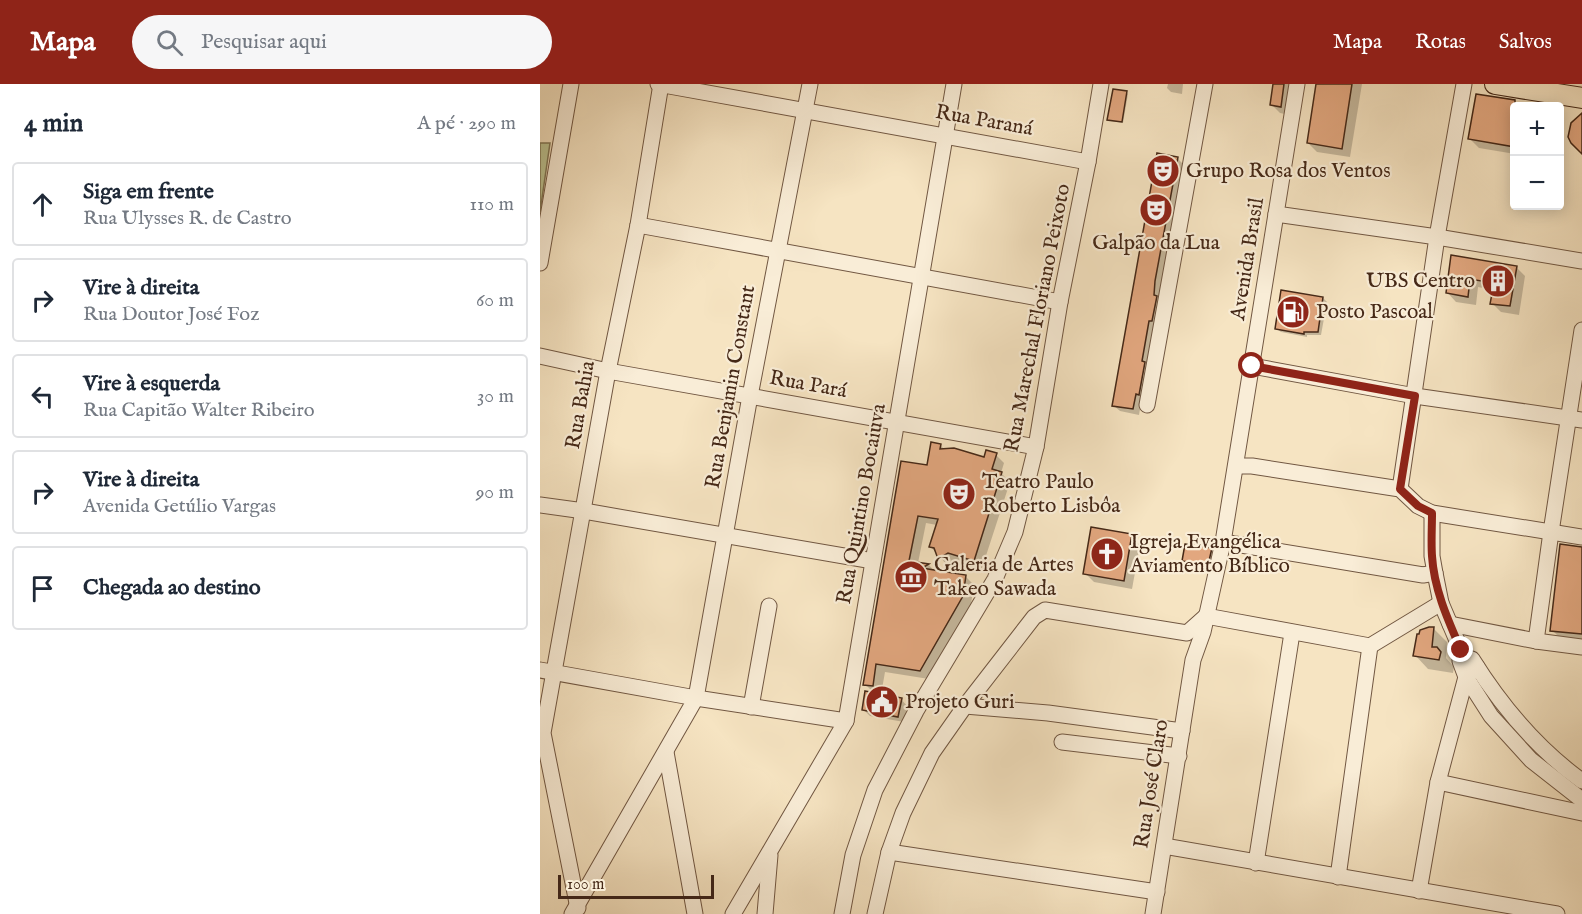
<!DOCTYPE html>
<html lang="pt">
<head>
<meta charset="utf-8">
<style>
  :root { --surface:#fff; --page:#f6f6f7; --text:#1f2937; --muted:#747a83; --line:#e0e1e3; --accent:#8f2418 }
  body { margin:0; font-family:"IM FELL English",serif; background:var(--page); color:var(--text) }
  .controls { position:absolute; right:18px; top:18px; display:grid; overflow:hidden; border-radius:6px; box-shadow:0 3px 15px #0003 }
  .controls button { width:54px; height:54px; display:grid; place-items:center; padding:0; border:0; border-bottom:2px solid var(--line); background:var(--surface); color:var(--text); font:30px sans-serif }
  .scale { position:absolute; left:18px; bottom:15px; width:156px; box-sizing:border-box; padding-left:6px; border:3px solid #452817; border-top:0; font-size:16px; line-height:21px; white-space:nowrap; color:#452817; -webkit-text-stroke:4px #f9edd7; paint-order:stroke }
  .stop { position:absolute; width:18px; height:18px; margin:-14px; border:4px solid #8f2418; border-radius:50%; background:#fff }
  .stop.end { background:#8f2418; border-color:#fff; box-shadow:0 2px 6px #0008 }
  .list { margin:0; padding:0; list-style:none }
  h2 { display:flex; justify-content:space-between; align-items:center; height:78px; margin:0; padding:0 24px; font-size:26px }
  h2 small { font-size:20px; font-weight:400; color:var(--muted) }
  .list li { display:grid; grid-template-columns:39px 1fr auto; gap:18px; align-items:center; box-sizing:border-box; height:84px; margin:0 12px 12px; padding:0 12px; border:2px solid var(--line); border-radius:6px }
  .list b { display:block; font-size:22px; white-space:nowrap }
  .list p { margin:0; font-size:20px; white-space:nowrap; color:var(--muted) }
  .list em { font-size:20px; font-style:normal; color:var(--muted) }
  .icon { flex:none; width:33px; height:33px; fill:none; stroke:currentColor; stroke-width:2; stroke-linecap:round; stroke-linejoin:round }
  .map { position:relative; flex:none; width:1042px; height:830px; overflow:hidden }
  header { display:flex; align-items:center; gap:36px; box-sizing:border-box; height:84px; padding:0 30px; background:var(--accent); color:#fff }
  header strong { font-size:28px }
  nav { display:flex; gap:33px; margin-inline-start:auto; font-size:21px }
  .search { width:420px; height:54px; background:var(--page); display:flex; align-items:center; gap:15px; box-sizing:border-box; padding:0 21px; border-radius:33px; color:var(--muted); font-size:22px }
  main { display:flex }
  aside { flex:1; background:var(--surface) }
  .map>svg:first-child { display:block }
  .green { fill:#bcc493; stroke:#807655; stroke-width:1.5 }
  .shadow { fill:#0003 }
  .building { fill:#e2a77f; stroke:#452817; stroke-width:1.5 }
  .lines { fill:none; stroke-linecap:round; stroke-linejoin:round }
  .minor-casing { stroke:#715742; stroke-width:17 }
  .major-casing { stroke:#452817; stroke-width:22 }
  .minor { stroke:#f9edd7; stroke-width:15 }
  .major { stroke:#f6e4c2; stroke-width:20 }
  .route { stroke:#8f2418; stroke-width:8 }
  .labels { text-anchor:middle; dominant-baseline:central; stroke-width:4.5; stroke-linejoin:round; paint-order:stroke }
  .street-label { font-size:21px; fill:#452817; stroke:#f9edd7 }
  .poi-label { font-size:21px; fill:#452817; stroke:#f9edd7; text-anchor:start }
</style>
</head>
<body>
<header>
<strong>Mapa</strong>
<div class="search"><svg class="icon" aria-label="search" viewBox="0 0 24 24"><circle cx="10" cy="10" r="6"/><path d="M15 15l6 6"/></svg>Pesquisar aqui</div>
<nav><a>Mapa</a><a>Rotas</a><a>Salvos</a></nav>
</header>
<main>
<aside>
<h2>4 min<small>A pé · 290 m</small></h2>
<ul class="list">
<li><svg class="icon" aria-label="ahead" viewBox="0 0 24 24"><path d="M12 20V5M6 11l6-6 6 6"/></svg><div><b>Siga em frente</b><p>Rua Ulysses R. de Castro</p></div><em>110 m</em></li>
<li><svg class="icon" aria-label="right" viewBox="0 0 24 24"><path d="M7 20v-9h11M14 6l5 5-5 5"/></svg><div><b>Vire à direita</b><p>Rua Doutor José Foz</p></div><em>60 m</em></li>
<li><svg class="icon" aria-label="left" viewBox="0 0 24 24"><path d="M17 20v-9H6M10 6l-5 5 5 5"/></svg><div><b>Vire à esquerda</b><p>Rua Capitão Walter Ribeiro</p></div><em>30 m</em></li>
<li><svg class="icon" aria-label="right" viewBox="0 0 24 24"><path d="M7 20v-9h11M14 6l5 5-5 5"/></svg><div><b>Vire à direita</b><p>Avenida Getúlio Vargas</p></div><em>90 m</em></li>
<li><svg class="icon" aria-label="arrive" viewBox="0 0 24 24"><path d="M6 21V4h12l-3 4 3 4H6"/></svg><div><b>Chegada ao destino</b></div></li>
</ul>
</aside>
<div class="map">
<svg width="1042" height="830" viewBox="0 0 1042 830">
  <rect width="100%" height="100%" fill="#f6e4c2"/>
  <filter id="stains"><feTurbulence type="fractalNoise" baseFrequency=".00333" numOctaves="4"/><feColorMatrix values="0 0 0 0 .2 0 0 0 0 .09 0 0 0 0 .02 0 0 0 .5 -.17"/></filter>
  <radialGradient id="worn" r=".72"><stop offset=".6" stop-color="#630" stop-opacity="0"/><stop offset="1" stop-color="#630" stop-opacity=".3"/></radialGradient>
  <polygon class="green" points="0,59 10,59 0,128"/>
  <g class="shadow">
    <polygon points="628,0 643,0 642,10 631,8 627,4"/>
    <polygon points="734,0 754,0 750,31 740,29 731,20"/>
    <polygon points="778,0 822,0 810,73 777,68 768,59"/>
    <polygon points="587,9 588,10 583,39 571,37 569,35"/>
    <polygon points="937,11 997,22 975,22 975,70 939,64 930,55"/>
    <polygon points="637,74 643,80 599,331 580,327 573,321"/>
    <polygon points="912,173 976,183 985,192 979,231 961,228 952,219 954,206 938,203 936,221 916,218 907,208"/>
    <polygon points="783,214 787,218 781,251 767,251 767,253 741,248 737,245"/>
    <polygon points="400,361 405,366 445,375 456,371 464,379 461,389 470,398 442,484 418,476 408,482 390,462 397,441 386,439 378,479 389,481 395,488 426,493 434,501 431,520 389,595 345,588 341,611 361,615 367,622 364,638 330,632 323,625 335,610 325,600 388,383"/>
    <polygon points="591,452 600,461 592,505 554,498 545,489"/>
    <polygon points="1021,461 1042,464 1042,556 1019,553 1012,546"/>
    <polygon points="671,466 675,470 672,485 647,481 643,476"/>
    <polygon points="894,545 907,558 906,574 914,583 913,589 888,585 875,571"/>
  </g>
  <g class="building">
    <polygon points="733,0 744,0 741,23 730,21"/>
    <polygon points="776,0 812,0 802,65 767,59"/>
    <polygon points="573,5 587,7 582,38 567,36"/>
    <polygon points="936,10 975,16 975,63 928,55"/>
    <polygon points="1042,29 1042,70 1031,59 1028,53 1031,39"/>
    <polygon points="617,69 638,73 615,197 614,211 617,212 612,237 609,237 602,277 605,278 599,311 596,310 593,325 572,322"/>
    <polygon points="911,171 977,182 970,222 950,220 954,199 930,195 928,213 906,209"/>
    <polygon points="741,206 783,213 778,248 764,248 764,250 735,245"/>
    <polygon points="391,358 401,360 400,365 414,364 444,373 446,366 457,369 452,385 462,388 434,477 408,469 398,475 394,464 389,463 398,435 378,432 369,477 389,480 382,484 426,491 423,512 380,587 336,580 333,602 323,601 361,377 387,381"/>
    <polygon points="551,443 592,450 584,497 543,490"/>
    <polygon points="645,460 672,464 668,481 642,477"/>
    <polygon points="1020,460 1042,463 1042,550 1010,547"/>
    <polygon points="889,543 894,543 892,563 897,563 901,568 899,576 873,572 877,550 879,550 880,546"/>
    <polygon points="325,607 362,614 358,633 322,626"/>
  </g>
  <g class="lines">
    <g class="minor-casing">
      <g id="minor">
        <polyline points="118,0 548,78"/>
        <polyline points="736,130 897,153 1042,177"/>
        <polyline points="98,141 520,218"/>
        <polyline points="0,179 31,0"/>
        <polyline points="0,272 68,287 496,363"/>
        <polyline points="712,282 875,312 1042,336"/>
        <polyline points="607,321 665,0"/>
        <polyline points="696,382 712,382 860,405 878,422 892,429 1042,453"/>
        <polyline points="860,405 897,153 924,0"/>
        <polyline points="0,421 44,427 333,477"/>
        <polyline points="892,429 892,472 895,489 901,519 921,566 920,577 926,593 951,632 991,676 1042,716"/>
        <polyline points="683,458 883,491 895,489"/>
        <polyline points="666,532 830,562 901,519"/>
        <polyline points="910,540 996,557 1042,563"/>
        <polyline points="996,557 1011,448 1042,246"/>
        <path d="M 932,575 C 962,623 996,664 1042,697"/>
        <polyline points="0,586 156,614 306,637"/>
        <polyline points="425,622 508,629 642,647"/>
        <polyline points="211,623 229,522"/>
        <polyline points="522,658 639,672"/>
        <polyline points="126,668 155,830"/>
        <polyline points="898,698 1042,729"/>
        <polyline points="624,762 1017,830"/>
        <polyline points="349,768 617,808"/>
        <polyline points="716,779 752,549"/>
        <polyline points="798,793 830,562"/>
        <polyline points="879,807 898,698 926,593 937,583"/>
        <polyline points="38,824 3,649 68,287 98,141 121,0"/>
        <polyline points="32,830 156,614 210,312 270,0"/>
        <polyline points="193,830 306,637 414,0"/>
        <polyline points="225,830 230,771"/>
        <polyline points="302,830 313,771 335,706 376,627 455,495 475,448 496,363 520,218 548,78 561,0"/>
        <polyline points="335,830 349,768 363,729 392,669 425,622 494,533 505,526 647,549 666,532"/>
        <polyline points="613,830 653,576 663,548 683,458 757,0"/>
      </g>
    </g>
    <g class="major-casing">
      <polyline id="major" points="955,0 1042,14"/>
    </g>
    <use href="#minor" class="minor"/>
    <use href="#major" class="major"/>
  </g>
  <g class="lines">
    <path class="route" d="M 712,282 L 875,312 L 860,405 L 878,422 L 892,429 C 892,443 891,458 892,472 C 894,505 908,536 921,566"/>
  </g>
  <defs>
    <g id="theatre-disc" transform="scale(1.725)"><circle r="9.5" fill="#8f2418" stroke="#f9edd7"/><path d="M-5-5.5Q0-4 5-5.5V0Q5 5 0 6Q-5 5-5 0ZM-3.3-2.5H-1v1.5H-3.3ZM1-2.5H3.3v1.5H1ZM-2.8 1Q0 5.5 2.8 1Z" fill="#fff"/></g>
    <g id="building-disc" transform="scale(1.725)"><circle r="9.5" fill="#8f2418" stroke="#f9edd7"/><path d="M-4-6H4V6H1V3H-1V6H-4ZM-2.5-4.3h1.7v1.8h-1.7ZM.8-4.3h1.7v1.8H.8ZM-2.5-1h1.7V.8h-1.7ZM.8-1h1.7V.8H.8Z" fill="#fff"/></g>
    <g id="fuel-disc" transform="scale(1.725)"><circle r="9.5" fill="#8f2418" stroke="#f9edd7"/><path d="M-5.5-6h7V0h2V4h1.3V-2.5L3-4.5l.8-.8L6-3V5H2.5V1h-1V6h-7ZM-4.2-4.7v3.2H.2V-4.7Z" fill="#fff"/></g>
    <g id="church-disc" transform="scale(1.725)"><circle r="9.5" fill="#8f2418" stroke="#f9edd7"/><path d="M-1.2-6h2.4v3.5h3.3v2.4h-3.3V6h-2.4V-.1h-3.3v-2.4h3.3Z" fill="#fff"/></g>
    <g id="museum-disc" transform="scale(1.725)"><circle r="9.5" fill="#8f2418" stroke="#f9edd7"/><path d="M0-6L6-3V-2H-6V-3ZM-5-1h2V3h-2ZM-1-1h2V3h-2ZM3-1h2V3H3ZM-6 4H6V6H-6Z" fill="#fff"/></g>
    <g id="civic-disc" transform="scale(1.725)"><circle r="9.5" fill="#8f2418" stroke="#f9edd7"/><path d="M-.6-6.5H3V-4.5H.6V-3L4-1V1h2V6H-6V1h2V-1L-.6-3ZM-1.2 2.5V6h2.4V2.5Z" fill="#fff"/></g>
  </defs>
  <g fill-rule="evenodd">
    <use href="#theatre-disc" x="623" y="87"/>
    <use href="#theatre-disc" x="616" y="126"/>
    <use href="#building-disc" x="958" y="197"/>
    <use href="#fuel-disc" x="753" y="228"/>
    <use href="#theatre-disc" x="419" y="410"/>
    <use href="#church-disc" x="567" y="470"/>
    <use href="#museum-disc" x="371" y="493"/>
    <use href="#civic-disc" x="342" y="618"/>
  </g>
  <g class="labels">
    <g class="street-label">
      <text transform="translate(444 37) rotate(10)">Rua Paraná</text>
      <text transform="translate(708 175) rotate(-81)">Avenida Brasil</text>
      <text transform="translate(498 234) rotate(-79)">Rua Marechal Floriano Peixoto</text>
      <text transform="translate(268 301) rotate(10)">Rua Pará</text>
      <text transform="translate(191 303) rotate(-80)">Rua Benjamin Constant</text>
      <text transform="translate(41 321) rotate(-80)">Rua Bahia</text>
      <text transform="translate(322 420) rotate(-80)">Rua Quintino Bocaiuva</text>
      <text transform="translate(612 700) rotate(-81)">Rua José Claro</text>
    </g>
    <g class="poi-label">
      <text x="646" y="87">Grupo Rosa dos Ventos</text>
      <text x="616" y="159" text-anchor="middle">Galpão da Lua</text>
      <text x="935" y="197" text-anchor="end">UBS Centro</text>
      <text x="776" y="228">Posto Pascoal</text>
      <text x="442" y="398">Teatro Paulo<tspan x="442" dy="24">Roberto Lisbôa</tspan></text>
      <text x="590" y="458">Igreja Evangélica<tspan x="590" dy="24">Aviamento Bíblico</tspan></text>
      <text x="394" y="481">Galeria de Artes<tspan x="394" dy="24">Takeo Sawada</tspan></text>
      <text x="365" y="618">Projeto Guri</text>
    </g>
  </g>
  <rect width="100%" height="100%" filter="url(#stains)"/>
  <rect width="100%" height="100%" fill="url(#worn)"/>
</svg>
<div class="controls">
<button>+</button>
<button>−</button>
</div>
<div class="scale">100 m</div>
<div class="stop" style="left:712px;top:282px"></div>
<div class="stop end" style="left:921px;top:566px"></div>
</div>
</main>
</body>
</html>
